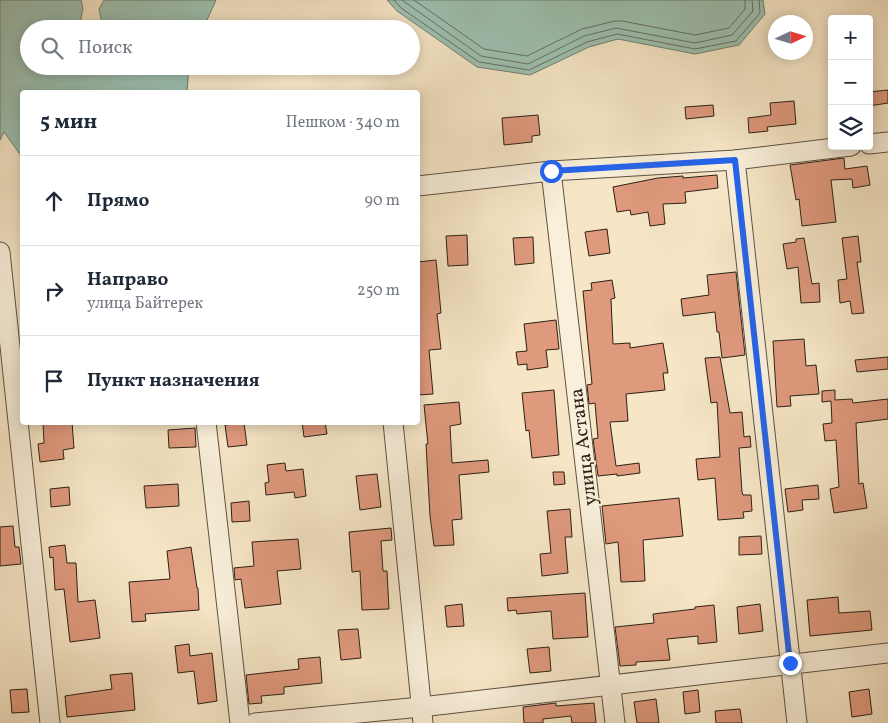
<!DOCTYPE html>
<html lang="ru">
<head>
<meta charset="utf-8">
<style>
  :root { --surface:#fff; --page:#f2f2f3; --text:#1f2937; --muted:#747a83; --line:#e0e1e3 }
  body { margin:0; font-family:Vollkorn,serif; background:var(--page); color:var(--text) }
  .controls { position:absolute; right:15px; top:15px; display:grid; overflow:hidden; border-radius:5px; box-shadow:0 2px 12px #0003 }
  .controls button { width:45px; height:45px; display:grid; place-items:center; padding:0; border:0; border-bottom:1px solid var(--line); background:var(--surface); color:var(--text); font:25px sans-serif }
  .compass { position:absolute; left:768px; top:15px; width:45px; height:45px; border-radius:50%; background:var(--surface); box-shadow:0 2px 12px #0003; rotate:86deg }
  .stop { position:absolute; width:15px; height:15px; margin:-11px; border:4px solid #2563eb; border-radius:50%; background:#fff }
  .stop.end { background:#2563eb; border-color:#fff; box-shadow:0 1px 5px #0008 }
  .list { margin:0; padding:0; list-style:none }
  h2 { display:flex; justify-content:space-between; align-items:center; height:65px; margin:0; padding:0 20px; font-size:21px }
  h2 small { font-size:16px; font-weight:400; color:var(--muted) }
  .list li { display:grid; grid-template-columns:32px 1fr auto; gap:15px; align-items:center; box-sizing:border-box; height:90px; padding:0 20px; border-top:1px solid var(--line) }
  .list b { display:block; font-size:19px; white-space:nowrap }
  .list p { margin:0; font-size:16px; white-space:nowrap; color:var(--muted) }
  .list em { font-size:16px; font-style:normal; color:var(--muted) }
  .icon { flex:none; width:28px; height:28px; fill:none; stroke:currentColor; stroke-width:2; stroke-linecap:round; stroke-linejoin:round }
  .map { position:relative; flex:none; width:888px; height:723px; overflow:hidden }
  .search { position:absolute; background:var(--surface); box-shadow:0 2px 12px #0003; left:20px; top:20px; width:400px; height:55px; display:flex; align-items:center; gap:12px; box-sizing:border-box; padding:0 18px; border-radius:28px; color:var(--muted); font-size:19px }
  .panel { position:absolute; background:var(--surface); box-shadow:0 2px 12px #0003; left:20px; top:90px; width:400px; height:335px; border-radius:5px }
  .map>svg:first-child { display:block }
  .water { fill:#9dc0b0; stroke:#708072 }
  .lines { fill:none; stroke-linecap:round; stroke-linejoin:round }
  .shore { stroke:#647063; stroke-width:1 }
  .building { fill:#df997d; stroke:#2c2116 }
  .minor-casing { stroke:#5e5242; stroke-width:21 }
  .minor { stroke:#f9efda; stroke-width:19 }
  .route { stroke:#2563eb; stroke-width:6 }
  .labels { text-anchor:middle; dominant-baseline:central; stroke-width:4; stroke-linejoin:round; paint-order:stroke }
  .street-label { font-size:19px; fill:#2c2116; stroke:#f9efda }
</style>
</head>
<body>
<div class="map">
<svg width="888" height="723" viewBox="0 0 888 723">
  <rect width="100%" height="100%" fill="#f6e6c6"/>
  <filter id="stains"><feTurbulence type="fractalNoise" baseFrequency=".004" numOctaves="4"/><feColorMatrix values="0 0 0 0 .2 0 0 0 0 .09 0 0 0 0 .02 0 0 0 .5 -.17"/></filter>
  <radialGradient id="worn" r=".72"><stop offset=".6" stop-color="#630" stop-opacity="0"/><stop offset="1" stop-color="#630" stop-opacity=".3"/></radialGradient>
  <g class="water">
    <polygon points="0,0 81,0 83,8 79,29 29,29 29,66 189,66 187,92 22,92 22,157 4,132 0,140"/>
    <polygon points="104,0 216,0 203,29 103,29 99,9"/>
    <polygon points="387,0 763,0 765,14 739,45 695,54 618,39 589,47 530,75 477,67 397,11"/>
  </g>
  <g class="lines">
    <g class="shore">
      <polyline points="394,0 401,8 479,62 529,70 587,42 617,34 695,49 736,41 760,13 759,0"/>
      <polyline points="402,0 481,56 528,64 584,36 616,28 695,43 732,35 753,11 752,0"/>
      <polyline points="414,0 484,49 527,56 582,29 615,21 622,21 695,35 729,28 745,9 745,0"/>
    </g>
  </g>
  <g class="building">
    <polygon points="888,90 888,103 869,106 869,92"/>
    <polygon points="794,101 796,124 767,127 768,131 749,133 748,118 771,115 770,103"/>
    <polygon points="713,105 714,116 686,119 685,107"/>
    <polygon points="538,115 540,135 532,136 532,142 504,145 502,118"/>
    <polygon points="844,158 845,169 867,166 870,185 853,188 852,179 831,180 836,222 802,226 799,199 796,200 790,165"/>
    <polygon points="717,175 718,188 685,192 686,203 663,204 665,224 650,226 648,212 631,215 630,210 617,212 613,187 658,178 683,176 683,178"/>
    <polygon points="607,229 610,253 589,256 585,232"/>
    <polygon points="467,235 468,265 448,266 446,236"/>
    <polygon points="858,236 861,262 857,262 864,313 852,314 850,301 840,303 838,280 847,279 842,238"/>
    <polygon points="533,237 534,263 515,265 513,238"/>
    <polygon points="804,238 812,284 819,283 820,302 801,303 798,267 787,269 783,244 796,242 796,239"/>
    <polygon points="436,260 441,313 437,314 441,349 429,350 433,394 418,395 418,262"/>
    <polygon points="736,272 745,355 722,358 719,332 717,332 715,312 683,316 681,299 709,295 707,275"/>
    <polygon points="612,280 615,298 611,299 613,344 630,343 630,348 663,343 668,373 663,373 665,390 626,394 628,421 610,422 616,466 639,463 640,473 617,476 617,474 598,476 593,439 598,438 595,403 589,404 587,385 592,384 583,291 592,290 591,283"/>
    <polygon points="556,320 559,349 546,350 548,367 527,370 527,364 518,365 516,352 527,351 524,324"/>
    <polygon points="804,339 806,366 816,365 819,394 790,396 791,406 777,407 773,341"/>
    <polygon points="720,357 730,413 742,412 744,437 750,436 751,447 739,448 742,492 743,495 751,495 752,511 743,512 744,518 718,520 715,478 698,480 696,459 720,457 717,402 711,403 705,358"/>
    <polygon points="888,357 888,369 857,372 855,360"/>
    <polygon points="554,390 559,455 532,458 529,430 526,431 522,393"/>
    <polygon points="835,390 835,400 852,399 853,403 888,399 888,419 856,423 859,484 863,483 867,508 834,513 830,489 839,487 836,440 825,441 823,424 832,423 831,401 822,402 822,391"/>
    <polygon points="459,402 461,424 450,426 452,463 488,460 489,472 459,475 462,519 452,520 454,545 434,546 430,516 426,444 428,444 424,405"/>
    <polygon points="43,422 72,422 74,448 63,450 64,459 40,462 38,444 44,443"/>
    <polygon points="302,422 325,422 327,434 304,437"/>
    <polygon points="244,423 247,445 228,447 225,425"/>
    <polygon points="195,428 196,447 169,448 168,430"/>
    <polygon points="285,463 286,471 303,469 306,496 295,498 294,492 266,495 265,483 269,482 267,465"/>
    <polygon points="553,472 564,472 565,484 554,485"/>
    <polygon points="377,474 381,507 360,510 356,476"/>
    <polygon points="178,484 179,506 146,508 144,486"/>
    <polygon points="818,485 819,499 802,500 803,510 788,512 785,489"/>
    <polygon points="69,487 70,505 51,507 50,489"/>
    <polygon points="679,498 683,536 643,540 645,581 621,582 618,542 606,544 602,506"/>
    <polygon points="249,501 250,521 232,522 231,503"/>
    <polygon points="570,509 572,537 565,537 568,573 542,576 540,554 551,553 547,511"/>
    <polygon points="13,526 15,547 19,547 21,564 0,566 0,527"/>
    <polygon points="391,528 392,540 381,541 383,571 387,571 389,609 362,610 360,571 352,572 349,532"/>
    <polygon points="761,536 762,554 739,555 739,537"/>
    <polygon points="298,539 301,569 277,571 281,604 245,608 241,579 235,580 234,568 254,566 252,542"/>
    <polygon points="65,545 67,563 76,563 78,602 95,600 100,638 70,642 64,589 55,590 53,557 50,558 49,547"/>
    <polygon points="191,547 197,588 198,588 199,610 145,614 146,621 132,622 129,582 170,579 167,551"/>
    <polygon points="585,593 588,637 553,639 551,611 517,614 516,610 508,611 507,598"/>
    <polygon points="838,597 839,613 870,611 872,630 810,636 807,600"/>
    <polygon points="462,604 464,626 447,627 445,606"/>
    <polygon points="760,604 763,631 739,634 737,607"/>
    <polygon points="714,605 717,642 698,644 698,636 667,639 670,660 636,662 636,665 620,666 615,627 654,623 653,614 695,609 695,607"/>
    <polygon points="358,629 361,658 341,660 338,630"/>
    <polygon points="189,644 190,656 212,653 217,701 198,704 194,671 178,673 175,646"/>
    <polygon points="549,647 551,671 530,673 527,649"/>
    <polygon points="320,657 322,683 284,687 284,694 261,696 262,703 249,704 246,675 299,669 298,659"/>
    <polygon points="132,673 135,710 67,717 65,696 112,689 110,675"/>
    <polygon points="27,689 29,712 12,713 10,690"/>
    <polygon points="869,689 872,714 852,717 849,692"/>
    <polygon points="698,690 700,712 685,714 683,692"/>
    <polygon points="656,699 659,723 637,723 634,702"/>
    <polygon points="556,703 556,706 594,703 596,723 572,723 571,716 543,719 543,723 524,723 523,707"/>
    <polygon points="740,709 742,723 716,723 715,711"/>
  </g>
  <g class="lines">
    <g class="minor-casing">
      <g id="minor">
        <polyline points="869,144 888,142"/>
        <polyline points="735,160 797,723"/>
        <polyline points="551,171 615,723"/>
        <polyline points="418,186 551,171 735,160 851,146"/>
        <polyline points="0,252 50,723"/>
        <polyline points="206,422 240,723"/>
        <polyline points="393,422 423,723"/>
        <polyline points="255,723 421,707 888,653"/>
      </g>
    </g>
    <use href="#minor" class="minor"/>
  </g>
  <g class="lines">
    <polyline class="route" points="551,171 735,160 790,663"/>
  </g>
  <g class="labels">
    <g class="street-label">
      <text transform="translate(584 447) rotate(-97)">улица Астана</text>
    </g>
  </g>
  <rect width="100%" height="100%" filter="url(#stains)"/>
  <rect width="100%" height="100%" fill="url(#worn)"/>
</svg>
<div class="controls">
<button>+</button>
<button>−</button>
<button><svg class="icon" aria-label="layers" viewBox="0 0 24 24"><path d="M12 4l9 5-9 5-9-5zM3 14l9 5 9-5"/></svg></button>
</div>
<svg class="compass" viewBox="-18 -18 36 36"><path d="M0-13l5 13h-10z" fill="#e53935"/><path d="M0 13l5-13h-10z" fill="#747a83"/></svg>
<div class="stop" style="left:551px;top:171px"></div>
<div class="stop end" style="left:790px;top:663px"></div>
<div class="search"><svg class="icon" aria-label="search" viewBox="0 0 24 24"><circle cx="10" cy="10" r="6"/><path d="M15 15l6 6"/></svg>Поиск</div>
<section class="panel">
<h2>5 мин<small>Пешком · 340 m</small></h2>
<ul class="list">
<li><svg class="icon" aria-label="ahead" viewBox="0 0 24 24"><path d="M12 20V5M6 11l6-6 6 6"/></svg><div><b>Прямо</b></div><em>90 m</em></li>
<li><svg class="icon" aria-label="right" viewBox="0 0 24 24"><path d="M7 20v-9h11M14 6l5 5-5 5"/></svg><div><b>Направо</b><p>улица Байтерек</p></div><em>250 m</em></li>
<li><svg class="icon" aria-label="arrive" viewBox="0 0 24 24"><path d="M6 21V4h12l-3 4 3 4H6"/></svg><div><b>Пункт назначения</b></div></li>
</ul>
</section>
</div>
</body>
</html>
